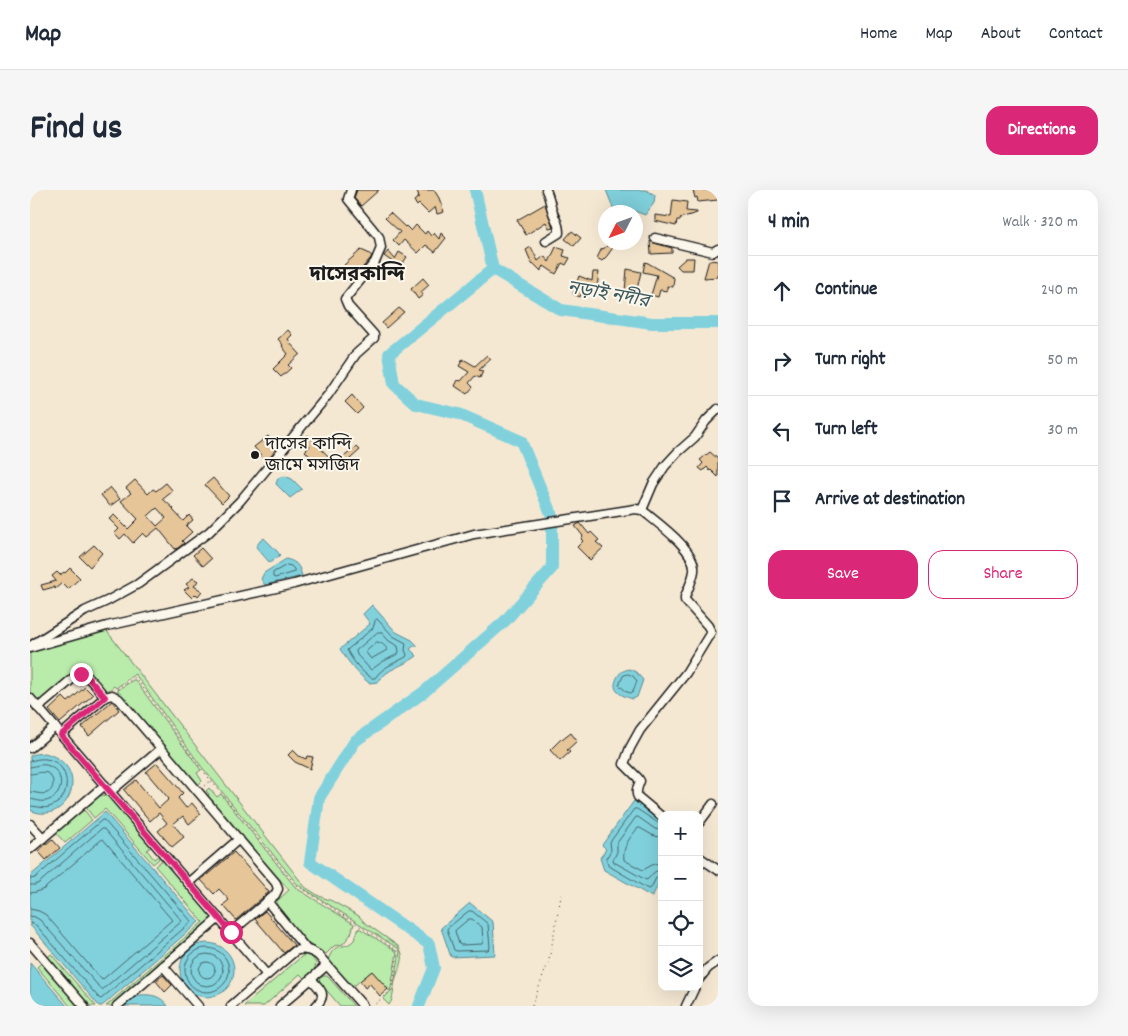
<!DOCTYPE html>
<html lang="en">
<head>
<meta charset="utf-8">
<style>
  :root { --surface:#fff; --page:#f6f6f7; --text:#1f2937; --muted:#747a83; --line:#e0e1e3; --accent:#db2777 }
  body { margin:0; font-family:Dekko,"Noto Sans Bengali",sans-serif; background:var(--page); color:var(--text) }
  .controls { position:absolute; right:15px; bottom:15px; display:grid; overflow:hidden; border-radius:10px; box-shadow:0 5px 20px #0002 }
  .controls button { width:45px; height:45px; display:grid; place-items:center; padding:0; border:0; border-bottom:1px solid var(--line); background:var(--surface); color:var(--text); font:25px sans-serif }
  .compass { position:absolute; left:568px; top:15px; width:45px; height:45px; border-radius:50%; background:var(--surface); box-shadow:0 5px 20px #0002; rotate:228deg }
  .stop { position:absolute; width:15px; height:15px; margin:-11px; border:4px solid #db2777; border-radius:50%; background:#fff }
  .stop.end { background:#db2777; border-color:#fff; box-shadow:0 1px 5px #0008 }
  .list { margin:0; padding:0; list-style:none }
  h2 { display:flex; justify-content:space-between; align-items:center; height:65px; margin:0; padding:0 20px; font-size:21px }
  h2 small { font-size:16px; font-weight:400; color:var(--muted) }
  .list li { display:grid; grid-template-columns:32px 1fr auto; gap:15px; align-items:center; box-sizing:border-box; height:70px; padding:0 20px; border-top:1px solid var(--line) }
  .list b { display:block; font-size:19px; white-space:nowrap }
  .list em { font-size:16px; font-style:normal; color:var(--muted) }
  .actions { display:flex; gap:10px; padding:15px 20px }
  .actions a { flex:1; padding:11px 0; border:1px solid var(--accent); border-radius:15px; text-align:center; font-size:18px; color:var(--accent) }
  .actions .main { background:var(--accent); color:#fff }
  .icon { flex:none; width:28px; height:28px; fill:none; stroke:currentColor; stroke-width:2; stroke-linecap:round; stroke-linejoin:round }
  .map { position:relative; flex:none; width:688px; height:816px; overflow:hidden; border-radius:15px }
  header { display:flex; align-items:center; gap:30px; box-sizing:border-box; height:70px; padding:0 25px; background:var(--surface); border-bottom:1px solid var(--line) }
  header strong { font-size:24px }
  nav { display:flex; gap:28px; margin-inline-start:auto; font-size:18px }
  .intro { display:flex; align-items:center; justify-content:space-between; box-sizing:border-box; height:120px; padding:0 30px }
  h1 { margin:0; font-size:35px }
  .button { padding:12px 22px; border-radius:15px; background:var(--accent); color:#fff; font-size:18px; font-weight:700 }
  main { display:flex; gap:30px; padding:0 30px }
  aside { flex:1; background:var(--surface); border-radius:15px; box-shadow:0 5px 20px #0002 }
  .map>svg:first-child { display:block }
  .green { fill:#b9ebab; stroke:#6a8464 }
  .water { fill:#81d1dd; stroke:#598990 }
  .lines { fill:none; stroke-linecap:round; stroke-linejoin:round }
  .shore { stroke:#446469; stroke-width:1 }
  .river { stroke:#81d1dd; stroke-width:12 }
  .building { fill:#e6c598; stroke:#1c1c1c; fill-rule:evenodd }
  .minor-casing { stroke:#1c1c1c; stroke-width:11 }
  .path { stroke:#1c1c1c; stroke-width:1; stroke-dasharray:1 4; stroke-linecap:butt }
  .minor { stroke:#fbf7ec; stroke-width:8 }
  .route { stroke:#db2777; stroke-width:6 }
  .poi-dot { fill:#1c1c1c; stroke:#fbf7ec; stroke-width:2 }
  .labels { text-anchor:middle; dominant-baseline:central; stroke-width:4; stroke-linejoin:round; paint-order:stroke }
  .poi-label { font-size:18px; fill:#1c1c1c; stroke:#fbf7ec; text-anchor:start }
  .water-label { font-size:19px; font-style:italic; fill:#3f5b60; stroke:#fbf7ec }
  .quarter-label { font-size:20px; font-weight:bold; fill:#1c1c1c; stroke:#fbf7ec }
</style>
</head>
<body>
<header>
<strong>Map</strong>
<nav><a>Home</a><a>Map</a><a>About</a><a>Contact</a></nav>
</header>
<div class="intro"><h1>Find us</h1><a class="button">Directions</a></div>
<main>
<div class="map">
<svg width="688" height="816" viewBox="0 0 688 816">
  <rect width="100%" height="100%" fill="#f5e8d3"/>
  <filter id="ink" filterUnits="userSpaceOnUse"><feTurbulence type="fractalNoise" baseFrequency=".02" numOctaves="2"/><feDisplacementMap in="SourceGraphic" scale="10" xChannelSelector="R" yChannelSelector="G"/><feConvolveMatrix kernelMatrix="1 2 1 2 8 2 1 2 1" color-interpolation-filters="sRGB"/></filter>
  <g filter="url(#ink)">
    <g class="green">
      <path d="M 76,440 L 275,697 L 289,706 L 302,711 L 329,726 L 334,732 L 368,756 C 378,769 368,778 365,791 C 363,800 364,808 359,815 L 353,809 L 363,799 L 370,762 L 369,759 L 268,695 L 171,576 L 105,484 L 86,498 L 84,496 L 78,501 L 73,501 L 54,482 L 11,510 L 6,509 L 0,502 L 0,462 Z"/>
      <polygon points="103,490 105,490 171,580 167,583 172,591 168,595 88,503 88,500"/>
      <polygon points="179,598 187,607 191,604 266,698 324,734 321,744 313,754 304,756 296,764 293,763 288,759 279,754 247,718 247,711 259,700 182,612 183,611 178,606 179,604 176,601"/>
      <path d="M 74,605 L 81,608 L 122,656 L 117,660 L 124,669 L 129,665 L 129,669 L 123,674 L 75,619 L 64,628 L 57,619 C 58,612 67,606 74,605 Z"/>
      <polygon points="51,620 55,621 62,630 35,653 27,644 28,641"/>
      <polygon points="131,671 134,671 183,728 182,731 181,730 81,816 76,816 173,732 125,676"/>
      <path d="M 329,738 L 366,761 L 367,763 L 361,798 L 359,801 L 342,781 L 325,795 L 320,795 L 298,770 C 305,750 314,761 324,750 C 326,746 327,742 329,738 Z"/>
      <polygon points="21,764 66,816 57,816 17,770 18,767"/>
      <polygon points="275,765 279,765 284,768 283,769 286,773 284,781 275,789 270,784 234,816 214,816 271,767"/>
      <polygon points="11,773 14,774 50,816 40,816 7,777"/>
      <polygon points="294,786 297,786 300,789 324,816 310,816 287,789"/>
    </g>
    <g class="water">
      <polygon points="576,0 616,0 625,5 624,13 615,25 602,20 602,22 583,22 584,20"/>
      <polygon points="255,286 262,289 272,299 260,308 246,294 248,288"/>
      <polygon points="234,348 246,360 250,365 240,373 226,357 230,351"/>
      <path d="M 256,369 C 267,372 269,375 272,386 L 235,395 L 231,389 L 234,383 Z"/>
      <path d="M 342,415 L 366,442 L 382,450 L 388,456 L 384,456 L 380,459 L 387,466 C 374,476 357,478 348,492 L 339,493 C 328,484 318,472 310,459 L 340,434 L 339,432 L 333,424 Z"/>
      <path d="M 599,479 L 606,482 L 613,490 L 607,507 L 603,509 C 592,506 580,501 587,488 C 590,482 592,481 599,479 Z"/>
      <path d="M 15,563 C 65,577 37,638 0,620 L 0,566 L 5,564 Z"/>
      <polygon points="604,611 632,630 632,687 622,707 574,680 570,668 576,659 572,655"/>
      <polygon points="75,622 169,732 72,816 69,816 0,735 0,686"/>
      <polygon points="440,713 463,732 465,765 421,767 411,738"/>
      <circle cx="177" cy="780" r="27"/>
      <polygon points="0,773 37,816 0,816"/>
      <path d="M 110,805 C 122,804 131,806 138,816 L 94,816 L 101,809 Z"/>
    </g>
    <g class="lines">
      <g class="shore">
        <polygon points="257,375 261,376 264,379 264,382 245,388 243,387 243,383"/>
        <path d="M 347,429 L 363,446 L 376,453 L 375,460 L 377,465 L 376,467 C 365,473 352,477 345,488 L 342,488 C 332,483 322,470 317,460 L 343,438 L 344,435 L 345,431 Z"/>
        <polygon points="348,442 351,442 359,451 368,456 369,462 368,464 352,472 341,480 327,465 326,461"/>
        <path d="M 347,452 C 351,452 357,457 357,460 L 341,469 L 337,464 L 336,462 Z"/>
        <polygon points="598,484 603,486 607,491 603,502 601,503 597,502 589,495 593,486"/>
        <path d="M 0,571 C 5,570 10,568 16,569 C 41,572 44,610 19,617 C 13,619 7,616 0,616"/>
        <path d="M 0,577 C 7,576 13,573 19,576 C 34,582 35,604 19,610 C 13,613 7,610 0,609"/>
        <path d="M 0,584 C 5,584 11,581 17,583 C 25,587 25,600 17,603 C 11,605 5,602 0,602"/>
        <polyline points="632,634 628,633 607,619 604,619 580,652 581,660 576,669 579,676 618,699 621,698 626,688 632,686"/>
        <path d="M 632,640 L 625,639 L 608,627 L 606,627 L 587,653 L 587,662 L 583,670 L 584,672 L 616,690 C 622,688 621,680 632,680"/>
        <path d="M 632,648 L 622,645 L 610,638 L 608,638 C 600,647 592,657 594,670 L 613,680 L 624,674 L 632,673"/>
        <polyline points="0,689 5,688 72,630 74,630 161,731 160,733 71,809 69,808 6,735 0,733"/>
        <polyline points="0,695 5,695 9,693 71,639 74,639 152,731 72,800 10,730 5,727 0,726"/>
        <polyline points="0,703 6,702 14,699 71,650 73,649 142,730 72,790 16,725 9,721 0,719"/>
        <polygon points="439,721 442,721 458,734 460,758 458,760 427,761 424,760 417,739"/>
        <polygon points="439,729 442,729 452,737 453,752 452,754 431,755 429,754 425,741"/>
        <circle cx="177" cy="780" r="22"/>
        <circle cx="177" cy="780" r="16"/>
        <circle cx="177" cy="780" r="8"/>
      </g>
      <g class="river">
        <polyline points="445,0 463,79 531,120 622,133 688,133"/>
        <polyline points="389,816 404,778 399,754 280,672 289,608 325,551 394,502 475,431 522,378 522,326 491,251 429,224 386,214 364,194 359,164 463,79"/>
      </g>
    </g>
    <g class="building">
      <polygon points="327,0 349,0 331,16 324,8"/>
      <polygon points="387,0 404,0 409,8 414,22 407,24 405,17 398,23 389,14 387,16 384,11 389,7"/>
      <polygon points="663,0 687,0 688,10 668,12 667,7 665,8"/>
      <polygon points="643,10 657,12 656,21 667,22 667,23 650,28 651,30 647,30 646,36 625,31 625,25 641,27"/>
      <polygon points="515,14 523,37 519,38 516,32 496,45 487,30"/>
      <polygon points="360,23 375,37 376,36 381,41 386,35 395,44 397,41 401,46 404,43 409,49 411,43 416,48 405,62 396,55 388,63 374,50 369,56 363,50 370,42 355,28"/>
      <polygon points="542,41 551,48 544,56 535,49"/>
      <polygon points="620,51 624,53 642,58 642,63 621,64"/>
      <polygon points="581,53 584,56 577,66 572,71 567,68 572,58 573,59"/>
      <polygon points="501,57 508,71 514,66 519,72 526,57 535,60 533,66 540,68 536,75 532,73 526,84 514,76 511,79 511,81 503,73 502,74 496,60"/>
      <polygon points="331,60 338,63 342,66 340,69 320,92 313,88 319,80 314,75"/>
      <polygon points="358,61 365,69 369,62 377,67 370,77 354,66"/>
      <polygon points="656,68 664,68 663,80 651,80 647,76"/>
      <polygon points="679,70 688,71 688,87 674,88"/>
      <polygon points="615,72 618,73 644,88 643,97 637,96 637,101 630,100 628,107 621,105 627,85 613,82"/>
      <polygon points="597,79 611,82 607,99 602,98 601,101 595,101"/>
      <polygon points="563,82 569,82 567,98 554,96 550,107 543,104 549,86 562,91"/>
      <polygon points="393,88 399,95 391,102 393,105 388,109 381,99"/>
      <polygon points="369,118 374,122 356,138 352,133"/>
      <polygon points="258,140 262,145 258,149 260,152 259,152 270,164 258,175 261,178 251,187 243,179 258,164 252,156 253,155 248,149"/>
      <polygon points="457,165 461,169 449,180 453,181 450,188 445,186 439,193 443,197 437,204 425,196 428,190 431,191 439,182 429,176 433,169 445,176"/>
      <polygon points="322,205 333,218 327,224 315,212"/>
      <polygon points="278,245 299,267 295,271 292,269 287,274 275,261 280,256 274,249"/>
      <polygon points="238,246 248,257 236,271 224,257"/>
      <polygon points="327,257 330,260 320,269 323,273 320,275 322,278 317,281 315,279 314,280 308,271"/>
      <polygon points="680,262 688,269 688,287 681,280 680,281 677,277 673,281 669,278 673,273 670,270"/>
      <polygon points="183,288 199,306 192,313 175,295"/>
      <path d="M 105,290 L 118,304 L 123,299 L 126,301 L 136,293 L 143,301 L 133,309 L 144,319 L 143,320 L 153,331 L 159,325 L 163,330 L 156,336 L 162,342 L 152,351 L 154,353 L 148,358 L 145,359 L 128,338 L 117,347 L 113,343 L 103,353 L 95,344 L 90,349 L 85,343 L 89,339 L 79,329 L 84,325 L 98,339 L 108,329 L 91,311 L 101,303 L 96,298 ZM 127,318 L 136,328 L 127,336 L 118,326 Z"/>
      <polygon points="80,297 90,309 80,316 71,305"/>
      <polygon points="550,333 559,344 561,342 569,350 566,352 573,358 560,370 547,357 553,351 551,349 553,346 545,336"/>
      <polygon points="64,355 72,363 60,377 50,367"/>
      <polygon points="171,358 181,369 173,376 163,365"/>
      <polygon points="40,378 50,388 38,399 32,393 25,399 24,397 13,400 11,395 26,391 22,386 27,382 30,385 34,382 35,383"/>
      <polygon points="163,388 168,391 164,396 172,401 168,406 166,404 162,408 154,400 159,397 156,394"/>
      <polygon points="55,497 63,505 30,533 19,520 33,507 38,512"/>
      <polygon points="82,511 89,520 59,546 52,537"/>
      <polygon points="541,543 547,551 537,560 540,562 530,571 520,560 531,549 532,550"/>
      <polygon points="263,560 269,566 276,569 277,566 283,567 280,579 265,572 258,565"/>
      <polygon points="127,573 153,603 148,608 156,618 162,613 171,624 159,634 153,626 143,634 154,647 142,657 128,641 137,633 129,623 120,631 94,600 106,590 129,618 139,609 116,582"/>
      <polygon points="22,649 30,658 16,670 8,661"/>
      <polygon points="204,662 239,702 206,730 193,715 199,710 189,699 184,704 171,690"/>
      <polygon points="235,721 264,755 254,763 225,729"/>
      <polygon points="342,781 358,799 350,806 340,794 335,798 330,791"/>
      <polygon points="133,785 142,795 135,802 126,791"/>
    </g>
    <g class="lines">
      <g class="minor-casing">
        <g id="minor">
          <path d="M 516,0 C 519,6 520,13 522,20 C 525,30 529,32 529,43 L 516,51"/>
          <polyline points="625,48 683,62 688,59"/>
          <path d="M 612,320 C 626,332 667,360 664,381 C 663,389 658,399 655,407 L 655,410 L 678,436 L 681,442 L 656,483 L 610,540 L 600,558 L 594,574 L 608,588 L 610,591 C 608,596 605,602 608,607 L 632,627"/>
          <polyline points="2,455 55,421 77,411 108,394 179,342 210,311 298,205 326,164 344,148 344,145 318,116 315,109 345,72 351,58 349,47 318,9 321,0"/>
          <polyline points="0,458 77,436 264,394 444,344 605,319 612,320 623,294 635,276 648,262 665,247 676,231 688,219"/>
          <polyline points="0,508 237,785"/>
          <path d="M 8,518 L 48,484 C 59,484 68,499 75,507"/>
          <polyline points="31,545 75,507 82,505 89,509 246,693 248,699 245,705 201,742"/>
          <polyline points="0,558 25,537"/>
          <polyline points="80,602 131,559"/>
          <polyline points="669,633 683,614"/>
          <polyline points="0,634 13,648"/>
          <polyline points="0,659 75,595"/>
          <polyline points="669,667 688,680"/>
          <polyline points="158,693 209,649"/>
          <polyline points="237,711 276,759"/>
          <polyline points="0,753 54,816"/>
          <polyline points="133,776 168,816"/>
          <path d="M 281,789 C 290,799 298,804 286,816"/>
          <polyline points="669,789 678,778 688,771"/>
          <polyline points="87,816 189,728"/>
          <path d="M 201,816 L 265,761 C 274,758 280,760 288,765 L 333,816"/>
          <polyline points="250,816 297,775"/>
          <polyline points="656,816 665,797"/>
        </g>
      </g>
      <g class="path">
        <polyline points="87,499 103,488 106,488 170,577 265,694 368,761 368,763 362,798 361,800 343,816"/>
        <polyline points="174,596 180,591"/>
        <polyline points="502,816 519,770 532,701"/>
      </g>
      <use href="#minor" class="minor"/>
    </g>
  </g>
  <g class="lines" filter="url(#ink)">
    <polyline class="route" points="51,484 58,488 75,507 31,545 201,742"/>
  </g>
  <circle class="poi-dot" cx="225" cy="265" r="5"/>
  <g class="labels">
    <g class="poi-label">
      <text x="235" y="255">দাসের কান্দি<tspan x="235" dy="21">জামে মসজিদ</tspan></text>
    </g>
    <g class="water-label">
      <text transform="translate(578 106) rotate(10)">নড়াই নদীর</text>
    </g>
    <g class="quarter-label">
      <text x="327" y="86">দাসেরকান্দি</text>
    </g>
  </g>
</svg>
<div class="controls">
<button>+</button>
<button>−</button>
<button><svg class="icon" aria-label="locate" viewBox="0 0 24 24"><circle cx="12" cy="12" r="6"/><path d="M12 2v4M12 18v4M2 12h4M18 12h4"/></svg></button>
<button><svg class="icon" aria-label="layers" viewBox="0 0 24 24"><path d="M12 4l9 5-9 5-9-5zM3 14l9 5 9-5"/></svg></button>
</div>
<svg class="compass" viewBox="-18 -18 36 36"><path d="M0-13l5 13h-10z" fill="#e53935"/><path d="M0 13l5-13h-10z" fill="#747a83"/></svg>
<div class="stop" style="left:201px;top:742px"></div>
<div class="stop end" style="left:51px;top:484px"></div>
</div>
<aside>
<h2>4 min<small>Walk · 320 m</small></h2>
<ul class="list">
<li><svg class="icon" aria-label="ahead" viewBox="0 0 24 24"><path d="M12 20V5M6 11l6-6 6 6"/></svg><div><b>Continue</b></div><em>240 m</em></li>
<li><svg class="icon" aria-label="right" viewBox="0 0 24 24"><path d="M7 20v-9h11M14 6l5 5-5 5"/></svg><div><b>Turn right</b></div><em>50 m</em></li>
<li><svg class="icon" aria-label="left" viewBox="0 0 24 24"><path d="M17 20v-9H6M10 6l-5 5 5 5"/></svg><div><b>Turn left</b></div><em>30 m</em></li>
<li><svg class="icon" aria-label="arrive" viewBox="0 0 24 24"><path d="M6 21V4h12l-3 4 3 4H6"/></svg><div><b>Arrive at destination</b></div></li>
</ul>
<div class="actions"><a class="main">Save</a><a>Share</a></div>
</aside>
</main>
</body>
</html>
